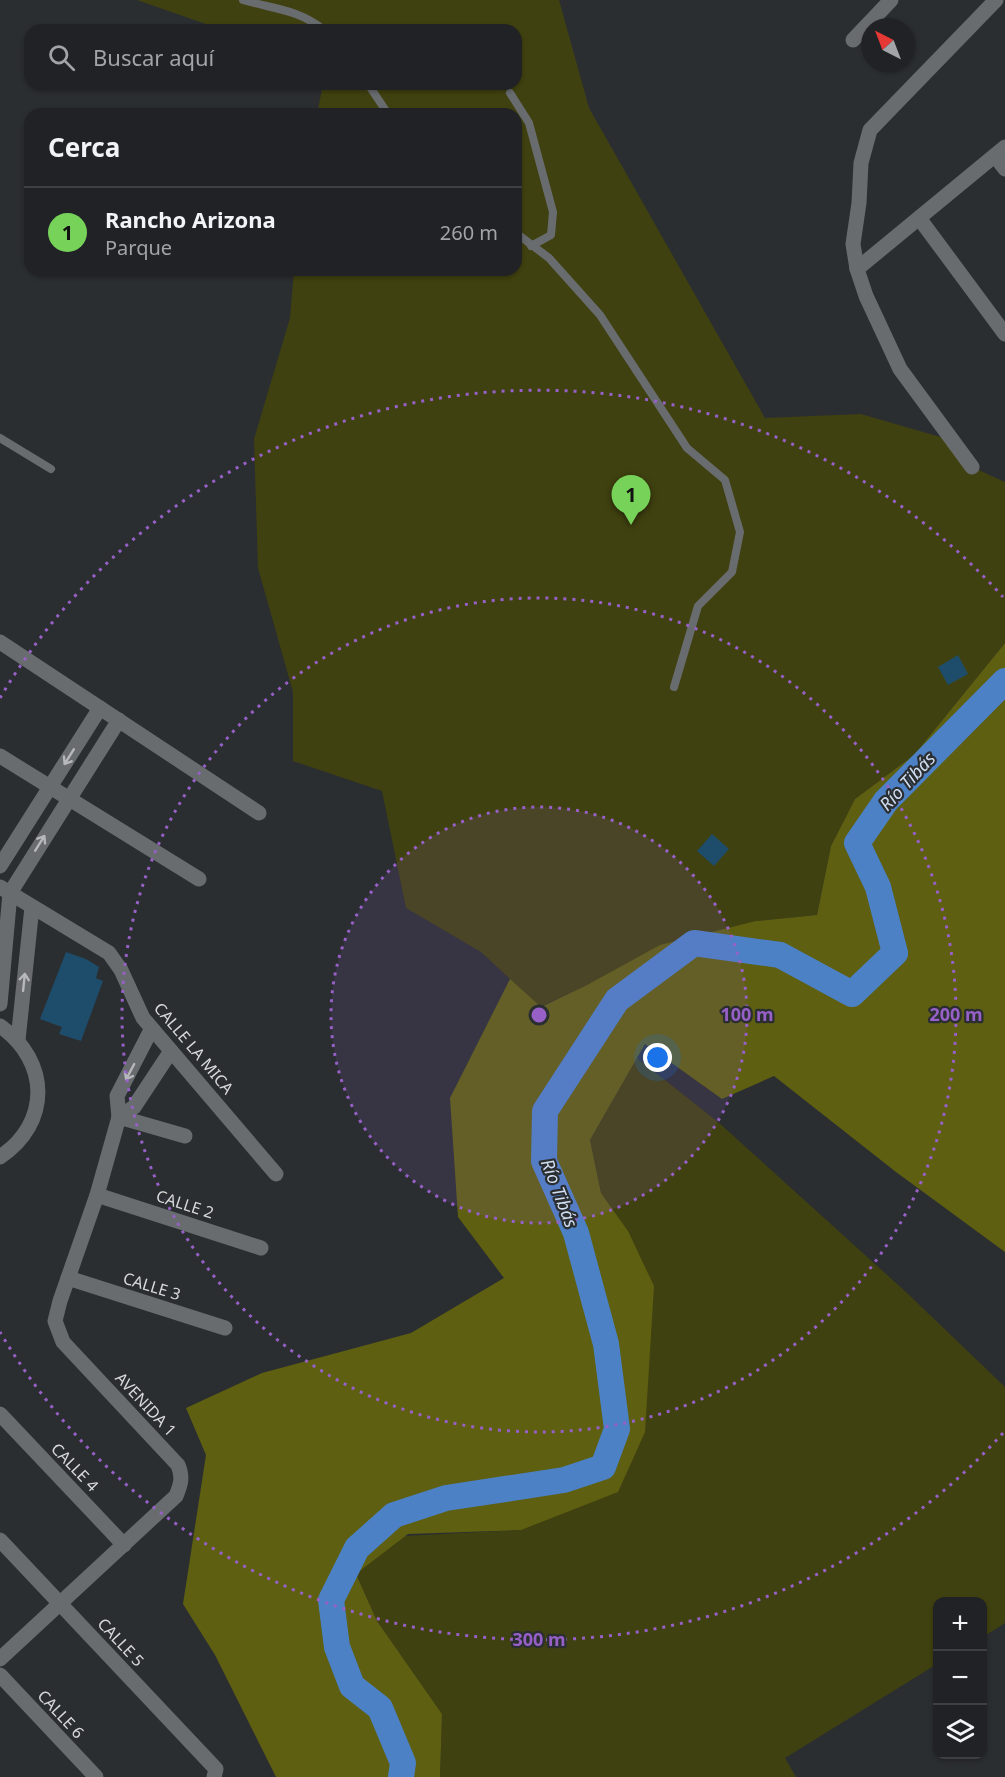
<!DOCTYPE html>
<html lang="es">
<head>
<meta charset="utf-8">
<style>
  :root { --surface:#202225; --page:#282a2d; --text:#f1f3f6; --muted:#a2a4a7; --line:#3d3f42; --accent:#77d259 }
  body { margin:0; font-family:"Noto Sans",sans-serif; background:var(--page); color:var(--text) }
  .controls { position:absolute; right:18px; bottom:18px; display:grid; overflow:hidden; border-radius:12px; box-shadow:0 2px 4px #0004 }
  .controls button { width:54px; height:54px; display:grid; place-items:center; padding:0; border:0; border-bottom:2px solid var(--line); background:var(--surface); color:var(--text); font:30px sans-serif }
  .compass { position:absolute; left:861px; top:18px; width:54px; height:54px; border-radius:50%; background:var(--surface); box-shadow:0 2px 4px #0004; rotate:318deg }
  .you { position:absolute; left:658px; top:1058px; width:21px; height:21px; margin:-15px; border:4px solid #fff; border-radius:50%; background:#1a73e8; box-shadow:0 0 0 9px #1a73e833 }
  .badge { display:grid; place-items:center; width:39px; height:39px; border-radius:50%; background:var(--accent); color:#111; font-size:20px; font-weight:700 }
  .pin { position:absolute; translate:-50% -50px; filter:drop-shadow(0 2px 3px #0008) }
  .pin::after { content:''; position:absolute; top:32px; width:21px; height:18px; background:inherit; clip-path:polygon(0 0,100% 0,50% 100%) }
  .list { margin:0; padding:0; list-style:none }
  h2 { display:flex; justify-content:space-between; align-items:center; height:78px; margin:0; padding:0 24px; font-size:26px }
  h2 small { font-size:20px; font-weight:400; color:var(--muted) }
  .list li { display:grid; grid-template-columns:39px 1fr auto; gap:18px; align-items:center; box-sizing:border-box; height:90px; padding:0 24px; border-top:2px solid var(--line) }
  .list b { display:block; font-size:22px; white-space:nowrap }
  .list p { margin:0; font-size:20px; white-space:nowrap; color:var(--muted) }
  .list em { font-size:20px; font-style:normal; color:var(--muted) }
  .icon { flex:none; width:33px; height:33px; fill:none; stroke:currentColor; stroke-width:2; stroke-linecap:round; stroke-linejoin:round }
  .map { position:relative; flex:none; width:1005px; height:1777px; overflow:hidden }
  .search { position:absolute; background:var(--surface); box-shadow:0 2px 4px #0004; left:24px; top:24px; width:498px; height:66px; display:flex; align-items:center; gap:15px; box-sizing:border-box; padding:0 21px; border-radius:18px; color:var(--muted); font-size:22px }
  .panel { position:absolute; background:var(--surface); box-shadow:0 2px 4px #0004; left:24px; top:108px; width:498px; height:168px; border-radius:18px }
  .map>svg:first-child { display:block }
  .green { fill:#404110 }
  .forest { fill:#5e5f10 }
  .lines { fill:none; stroke-linecap:round; stroke-linejoin:round }
  .river { stroke:#4c81c6; stroke-width:26 }
  .building { fill:#1e4d6b }
  .service { stroke:#696c6f; stroke-width:8 }
  .minor { stroke:#696c6f; stroke-width:15 }
  .oneway { stroke:#b6b8bb }
  .ring { fill:none; stroke:#9760c7; stroke-width:3; stroke-dasharray:3 6 }
  .labels { text-anchor:middle; dominant-baseline:central; stroke-width:4.5; stroke-linejoin:round; paint-order:stroke }
  .street-label { font-size:16px; fill:#d7d9db; stroke:#2b2e31 }
  .water-label { font-size:18px; font-style:italic; fill:#cfddf0; stroke:#2b2e31 }
  .centre { fill:#9760c7; stroke:#2b2e31; stroke-width:3 }
  .ring-label { font-size:18px; text-anchor:middle; font-weight:bold; fill:#9760c7; stroke:#2b2e31; stroke-width:4.5; stroke-linejoin:round; paint-order:stroke }
</style>
</head>
<body>
<div class="map">
<svg width="1005" height="1777" viewBox="0 0 1005 1777">
  <rect width="100%" height="100%" fill="#2b2e31"/>
  <g class="green">
    <polygon points="137,0 559,0 589,108 765,418 861,414 954,441 972,467 1005,482 1005,643 914,755 855,799 831,846 817,915 756,921 587,985 540,1007 481,952 406,908 382,791 293,761 293,692 258,568 254,439 290,318 294,270 516,270 516,114 317,114 323,84 516,84 516,30 223,30"/>
    <polygon points="637,1058 718,1122 907,1293 1005,1387 1005,1623 983,1637 982,1602 938,1602 937,1664 785,1758 796,1777 440,1777 442,1714 377,1621 356,1574 405,1536 521,1530 628,1231 601,1193 590,1140"/>
  </g>
  <polygon class="forest" points="1005,643 1005,1252 896,1172 774,1076 722,1099 645,1044 590,1140 601,1193 628,1231 654,1286 645,1432 618,1492 521,1530 408,1534 356,1574 377,1621 442,1714 440,1777 276,1777 215,1655 183,1604 206,1455 186,1408 262,1373 411,1333 504,1278 458,1217 450,1098 510,979 541,1007 587,985 660,945 756,921 817,915 831,846 855,799 914,755"/>
  <g class="lines">
    <polyline class="river" points="401,1777 403,1763 380,1708 352,1686 337,1647 331,1600 357,1548 394,1515 446,1498 564,1480 603,1467 617,1429 606,1344 576,1233 544,1161 545,1111 617,1000 694,943 780,955 852,994 895,953 878,887 857,843 886,801 1005,681"/>
  </g>
  <g class="building">
    <polygon points="958,655 968,674 948,685 938,667"/>
    <polygon points="712,834 729,849 714,866 697,851"/>
    <polygon points="66,952 86,959 99,967 96,978 103,981 81,1041 59,1034 62,1027 40,1019"/>
  </g>
  <g class="lines">
    <g class="service">
      <path d="M 243,0 C 273,9 298,9 324,30"/>
      <polyline points="368,84 388,114"/>
      <polyline points="510,93 529,123 553,212 551,235 531,246"/>
      <polyline points="516,233 549,258 600,315 687,448 725,480 740,532 732,572 698,606 674,687"/>
      <polyline points="0,438 51,469"/>
    </g>
    <g class="minor">
      <polyline points="853,40 891,0"/>
      <polyline points="995,156 1005,169"/>
      <polyline points="919,218 1005,334"/>
      <polyline points="857,269 1005,147"/>
      <polyline points="972,467 900,369 866,296 857,269 853,244 859,203 861,163 870,130 996,0"/>
      <polyline points="0,642 259,813"/>
      <polyline points="0,756 199,879"/>
      <polyline points="0,866 100,708"/>
      <polyline points="0,887 109,953 121,970 143,1018 276,1174"/>
      <polyline points="0,1004 10,893 119,720"/>
      <path d="M 0,1026 C 50,1061 51,1123 0,1157"/>
      <polyline points="18,1040 32,907"/>
      <polyline points="119,1117 134,1107 171,1051"/>
      <polyline points="119,1117 185,1136"/>
      <polyline points="97,1195 261,1248"/>
      <polyline points="68,1278 225,1328"/>
      <polyline points="0,1414 124,1545"/>
      <polyline points="0,1540 216,1769 214,1777"/>
      <path d="M 0,1659 L 176,1496 C 181,1484 183,1477 178,1465 L 63,1342 L 55,1321 L 60,1301 L 97,1195 L 119,1117 L 117,1096 L 151,1030"/>
      <polyline points="0,1675 96,1777"/>
    </g>
  </g>
  <defs><path id="oneway-shaft" d="M-6 0H5M1.5-3L5.5 0L1.5 3" fill="none" stroke-width="1.6" stroke-linecap="round" stroke-linejoin="round" transform="scale(1.5)"/></defs>
  <g class="oneway">
    <use href="#oneway-shaft" transform="translate(69 757) rotate(122)"/>
    <use href="#oneway-shaft" transform="translate(40 843) rotate(-58)"/>
    <use href="#oneway-shaft" transform="translate(24 982) rotate(-84)"/>
    <use href="#oneway-shaft" transform="translate(130 1072) rotate(118)"/>
  </g>
  <circle cx="539" cy="1015" r="208" fill="#9760c7" fill-opacity=".12"/>
  <g class="ring">
    <circle cx="539" cy="1015" r="208"/>
    <circle cx="539" cy="1015" r="417"/>
    <path d="M1003 1433A625 625 0 0 1 0 1332M0 698A625 625 0 0 1 1003 597"/>
  </g>
  <g class="labels">
    <g class="street-label">
      <text transform="translate(194 1048) rotate(50)">CALLE LA MICA</text>
      <text transform="translate(185 1204) rotate(18)">CALLE 2</text>
      <text transform="translate(152 1286) rotate(17)">CALLE 3</text>
      <text transform="translate(146 1404) rotate(47)">AVENIDA 1</text>
      <text transform="translate(75 1467) rotate(46)">CALLE 4</text>
      <text transform="translate(121 1642) rotate(47)">CALLE 5</text>
      <text transform="translate(61 1714) rotate(47)">CALLE 6</text>
    </g>
    <g class="water-label">
      <text transform="translate(907 781) rotate(-47)">Río Tibás</text>
      <text transform="translate(560 1193) rotate(69)">Río Tibás</text>
    </g>
  </g>
  <circle cx="539" cy="1015" r="9" class="centre"/>
  <g class="ring-label">
    <text x="747" y="1021">100 m</text>
    <text x="956" y="1021">200 m</text>
    <text x="539" y="1646">300 m</text>
  </g>
</svg>
<div class="controls">
<button>+</button>
<button>−</button>
<button><svg class="icon" aria-label="layers" viewBox="0 0 24 24"><path d="M12 4l9 5-9 5-9-5zM3 14l9 5 9-5"/></svg></button>
</div>
<svg class="compass" viewBox="-18 -18 36 36"><path d="M0-13l5 13h-10z" fill="#e53935"/><path d="M0 13l5-13h-10z" fill="#a2a4a7"/></svg>
<div class="you"></div>
<div class="pin badge" style="left:631px;top:525px">1</div>
<div class="search"><svg class="icon" aria-label="search" viewBox="0 0 24 24"><circle cx="10" cy="10" r="6"/><path d="M15 15l6 6"/></svg>Buscar aquí</div>
<section class="panel">
<h2>Cerca<small></small></h2>
<ul class="list">
<li><span class="badge">1</span><div><b>Rancho Arizona</b><p>Parque</p></div><em>260 m</em></li>
</ul>
</section>
</div>
</body>
</html>
